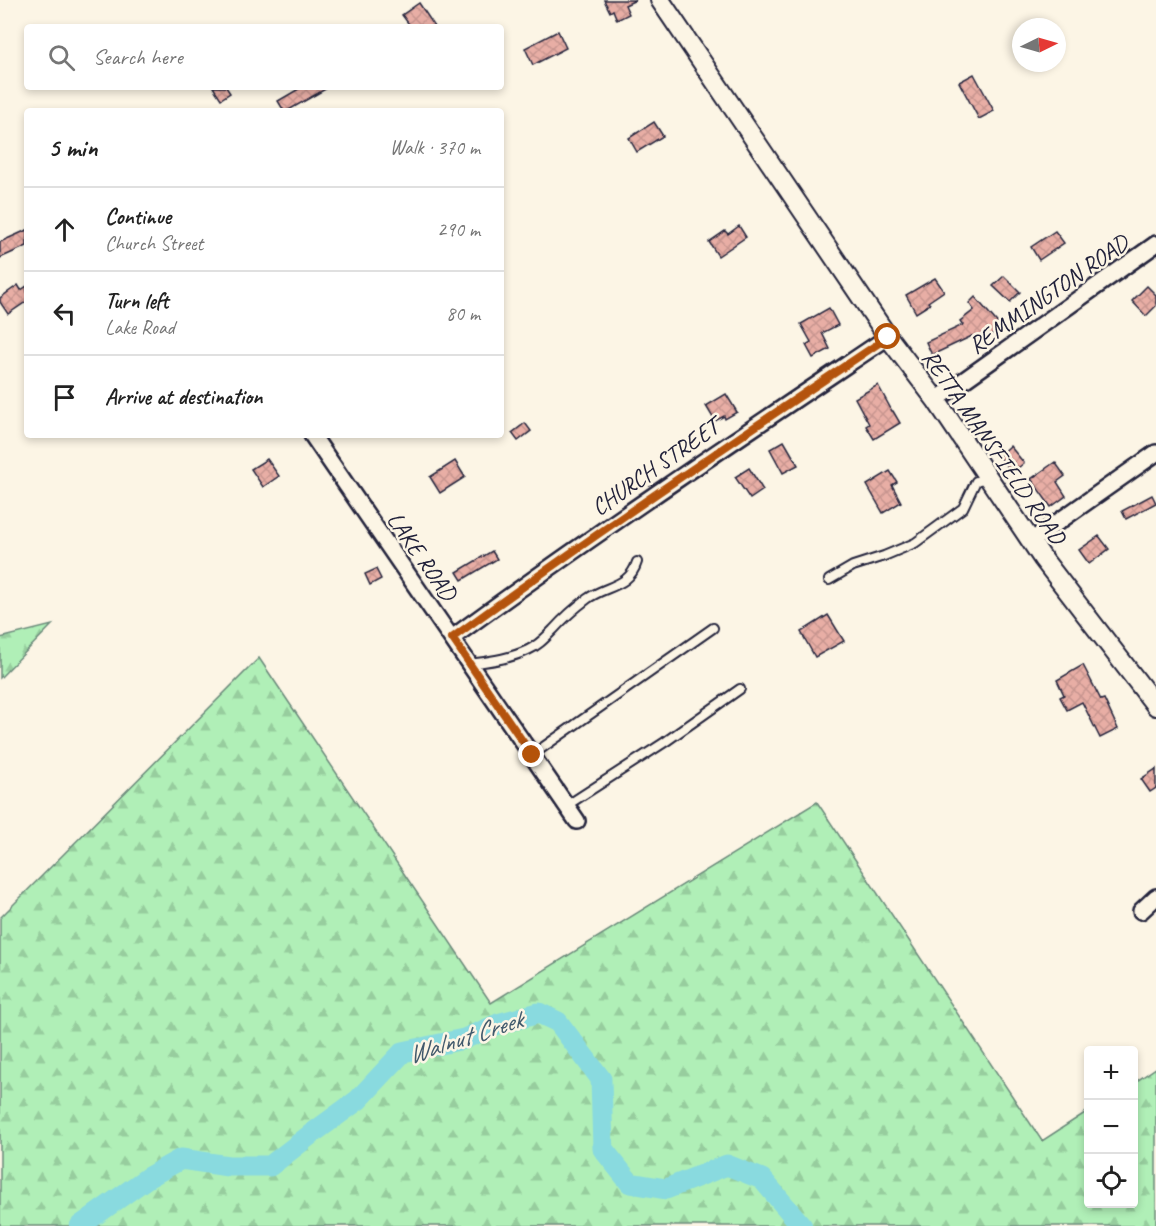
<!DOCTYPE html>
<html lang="en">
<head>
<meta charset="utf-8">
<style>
  :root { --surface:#fff; --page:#f2f2f2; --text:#222; --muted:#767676; --line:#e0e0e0 }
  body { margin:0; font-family:Caveat,sans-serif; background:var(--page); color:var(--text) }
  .controls { position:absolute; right:18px; bottom:18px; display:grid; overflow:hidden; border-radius:6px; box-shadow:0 3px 9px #0003 }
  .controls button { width:54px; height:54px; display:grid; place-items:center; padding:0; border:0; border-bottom:2px solid var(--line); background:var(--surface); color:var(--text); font:30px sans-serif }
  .compass { position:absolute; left:1012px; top:18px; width:54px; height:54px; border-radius:50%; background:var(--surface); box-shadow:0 3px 9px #0003; rotate:85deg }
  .stop { position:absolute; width:18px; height:18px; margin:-14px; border:4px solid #b45309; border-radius:50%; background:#fff }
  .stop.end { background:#b45309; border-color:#fff; box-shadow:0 2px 6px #0008 }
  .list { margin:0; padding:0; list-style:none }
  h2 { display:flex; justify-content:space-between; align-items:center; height:78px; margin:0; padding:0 24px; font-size:26px }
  h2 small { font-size:20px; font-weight:400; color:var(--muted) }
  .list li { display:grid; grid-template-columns:39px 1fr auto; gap:18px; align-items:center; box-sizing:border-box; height:84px; padding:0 24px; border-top:2px solid var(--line) }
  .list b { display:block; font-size:22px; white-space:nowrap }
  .list p { margin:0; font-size:20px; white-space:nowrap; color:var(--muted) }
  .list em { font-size:20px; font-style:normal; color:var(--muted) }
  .icon { flex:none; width:33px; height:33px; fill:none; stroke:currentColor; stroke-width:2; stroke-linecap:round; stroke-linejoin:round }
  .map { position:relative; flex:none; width:1156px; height:1226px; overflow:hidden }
  .search { position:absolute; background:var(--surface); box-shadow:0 3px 9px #0003; left:24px; top:24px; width:480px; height:66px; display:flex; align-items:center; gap:15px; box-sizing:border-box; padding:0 21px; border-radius:6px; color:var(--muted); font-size:22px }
  .panel { position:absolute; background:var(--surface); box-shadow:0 3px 9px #0003; left:24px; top:108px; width:480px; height:330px; border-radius:6px }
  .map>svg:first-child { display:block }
  .forest { fill:url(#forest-firs); stroke:#698879; stroke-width:1.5 }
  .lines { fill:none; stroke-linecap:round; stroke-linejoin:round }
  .river { stroke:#89dadf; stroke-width:21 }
  .building { fill:url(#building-cross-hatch); stroke:#22223b; stroke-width:1.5 }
  .service-casing { stroke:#22223b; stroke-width:12 }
  .minor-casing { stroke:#22223b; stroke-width:20 }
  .tertiary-casing { stroke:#22223b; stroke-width:22 }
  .service { stroke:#fcf5e5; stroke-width:8 }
  .minor { stroke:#fcf5e5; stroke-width:15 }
  .tertiary { stroke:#fcf5e5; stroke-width:18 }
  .route { stroke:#b45309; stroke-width:8 }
  .labels { text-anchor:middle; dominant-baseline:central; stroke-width:5; stroke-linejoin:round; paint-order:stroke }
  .street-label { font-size:24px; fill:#22223b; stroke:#fcf5e5 }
  .water-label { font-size:26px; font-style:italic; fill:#41596c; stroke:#fcf5e5 }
</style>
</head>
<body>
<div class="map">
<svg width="1156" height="1226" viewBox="0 0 1156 1226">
  <defs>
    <pattern id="forest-firs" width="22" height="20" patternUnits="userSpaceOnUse" patternTransform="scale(1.5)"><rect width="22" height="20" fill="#b0efb7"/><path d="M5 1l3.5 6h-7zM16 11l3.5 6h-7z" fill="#97cd9e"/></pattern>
    <pattern id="building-cross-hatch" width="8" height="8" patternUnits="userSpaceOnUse" patternTransform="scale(1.5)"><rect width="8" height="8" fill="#e8aea5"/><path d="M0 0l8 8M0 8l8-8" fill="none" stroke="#c7958f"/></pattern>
  </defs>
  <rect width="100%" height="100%" fill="#fcf5e5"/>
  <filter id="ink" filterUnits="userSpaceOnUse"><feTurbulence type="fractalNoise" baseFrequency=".0167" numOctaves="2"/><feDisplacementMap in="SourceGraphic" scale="12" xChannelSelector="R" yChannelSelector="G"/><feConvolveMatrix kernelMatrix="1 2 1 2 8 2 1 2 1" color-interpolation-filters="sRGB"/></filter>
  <g filter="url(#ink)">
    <g class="forest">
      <polygon points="52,625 0,678 0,638"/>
      <polygon points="259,658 491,1003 817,802 1042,1141 1088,1111 1088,1204 1134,1204 1134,1083 1156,1068 1156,1226 0,1226 0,918"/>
    </g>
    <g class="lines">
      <polyline class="river" points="80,1226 147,1178 181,1159 228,1166 270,1166 310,1135 358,1100 403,1052 464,1039 498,1024 539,1013 558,1022 601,1079 603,1149 630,1183 666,1189 727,1165 762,1179 802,1226"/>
    </g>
    <g class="building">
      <polygon points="604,0 636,0 625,5 629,14 617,20 613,10 610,12"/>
      <polygon points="419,3 435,27 411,27 402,15"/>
      <polygon points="558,31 566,48 533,65 525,48"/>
      <polygon points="974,74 994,111 979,119 959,82"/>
      <polygon points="213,87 226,87 230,93 221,99"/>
      <polygon points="302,87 329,87 287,111 284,111 278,101"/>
      <polygon points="654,122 663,136 637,152 629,138"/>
      <polygon points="739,226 746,237 718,256 709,242 725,231 728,234"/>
      <polygon points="27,230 27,246 0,258 0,242"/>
      <polygon points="1055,231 1064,243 1039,260 1031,247"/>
      <polygon points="1004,276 1020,292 1010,302 993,286"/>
      <polygon points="935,278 944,291 928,302 930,304 916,313 906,295"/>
      <polygon points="18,285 21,290 27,286 27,301 8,314 0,302 0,298"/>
      <polygon points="1147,286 1156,295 1156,306 1146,316 1132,301"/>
      <polygon points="975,297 1001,327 979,344 972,336 932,355 926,342 963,325 960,321 974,310 969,303"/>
      <polygon points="829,308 838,325 822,333 830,349 813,358 806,345 811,342 801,324"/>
      <polygon points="878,385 892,411 893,411 900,423 874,439 866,426 869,424 855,398"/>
      <polygon points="726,394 737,412 725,419 724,416 715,421 706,406"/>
      <polygon points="525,423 531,431 518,441 512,433"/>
      <polygon points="784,441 798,465 783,473 770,449"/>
      <polygon points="1010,446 1024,463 1012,473 999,456"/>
      <polygon points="267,459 279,476 263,487 251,469"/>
      <polygon points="455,461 465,477 440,493 430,477"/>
      <polygon points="1055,462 1065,476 1057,482 1066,496 1051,507 1031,479"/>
      <polygon points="749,468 763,490 750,499 735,477"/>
      <polygon points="890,471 897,482 892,485 901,502 883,513 867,485"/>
      <polygon points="1152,495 1156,503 1126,519 1122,511"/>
      <polygon points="1099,536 1109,549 1089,564 1079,550"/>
      <polygon points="492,551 497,559 462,580 457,572"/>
      <polygon points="376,569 381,579 370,585 365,574"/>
      <polygon points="828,615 844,641 815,657 801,632"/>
      <polygon points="1083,665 1101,700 1104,699 1118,729 1100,738 1082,702 1067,710 1060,697 1064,695 1057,680"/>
      <polygon points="1156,769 1156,788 1150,792 1141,779"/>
    </g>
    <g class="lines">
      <g class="service-casing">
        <g id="service">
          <polyline points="829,580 853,566 884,556 915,543 963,508 976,481 987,478"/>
          <path d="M 470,664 C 490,661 509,659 528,650 C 539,645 545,638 553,630 C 563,619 575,608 587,599 C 606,585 629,588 637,562"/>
          <polyline points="532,755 713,628"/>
          <polyline points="566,806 665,742 740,689"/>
        </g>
      </g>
      <g class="minor-casing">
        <g id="minor">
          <polyline points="936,400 1156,244"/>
          <polyline points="312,435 577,821"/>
          <polyline points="1031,541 1156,453"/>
          <path d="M 452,638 C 594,534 741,436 888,337"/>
          <polyline points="1141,911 1156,897"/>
        </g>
      </g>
      <g class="tertiary-casing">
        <polyline id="tertiary" points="660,0 888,337 936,400 1043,559 1156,706"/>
      </g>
      <use href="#service" class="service"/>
      <use href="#minor" class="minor"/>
      <use href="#tertiary" class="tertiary"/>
    </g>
  </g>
  <g class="lines" filter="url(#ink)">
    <path class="route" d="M 532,755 L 452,638 C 594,534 741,436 888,337"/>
  </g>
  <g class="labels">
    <g class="street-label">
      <text transform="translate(1048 294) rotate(-35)">REMMINGTON ROAD</text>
      <text transform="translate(994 447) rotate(55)">RETTA MANSFIELD ROAD</text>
      <text transform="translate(655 467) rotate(-35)">CHURCH STREET</text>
      <text transform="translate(422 556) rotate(55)">LAKE ROAD</text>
    </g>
    <g class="water-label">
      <text transform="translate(465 1037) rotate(-18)">Walnut Creek</text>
    </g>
  </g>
</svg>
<div class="controls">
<button>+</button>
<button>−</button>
<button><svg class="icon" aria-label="locate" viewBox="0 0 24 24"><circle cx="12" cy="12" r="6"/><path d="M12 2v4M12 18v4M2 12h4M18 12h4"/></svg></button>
</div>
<svg class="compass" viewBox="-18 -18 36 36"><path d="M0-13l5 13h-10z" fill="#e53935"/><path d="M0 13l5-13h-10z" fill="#767676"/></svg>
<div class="stop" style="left:888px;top:337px"></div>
<div class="stop end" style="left:532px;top:755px"></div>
<div class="search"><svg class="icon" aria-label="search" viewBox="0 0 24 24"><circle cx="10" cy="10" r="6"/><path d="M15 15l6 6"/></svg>Search here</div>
<section class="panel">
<h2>5 min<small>Walk · 370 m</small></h2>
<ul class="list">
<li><svg class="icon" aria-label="ahead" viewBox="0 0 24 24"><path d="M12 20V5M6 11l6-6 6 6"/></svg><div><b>Continue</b><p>Church Street</p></div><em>290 m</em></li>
<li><svg class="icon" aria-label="left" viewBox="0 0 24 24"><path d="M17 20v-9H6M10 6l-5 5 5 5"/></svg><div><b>Turn left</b><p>Lake Road</p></div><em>80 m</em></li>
<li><svg class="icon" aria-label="arrive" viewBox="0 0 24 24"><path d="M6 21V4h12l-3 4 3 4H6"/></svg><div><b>Arrive at destination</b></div></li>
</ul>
</section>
</div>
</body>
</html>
